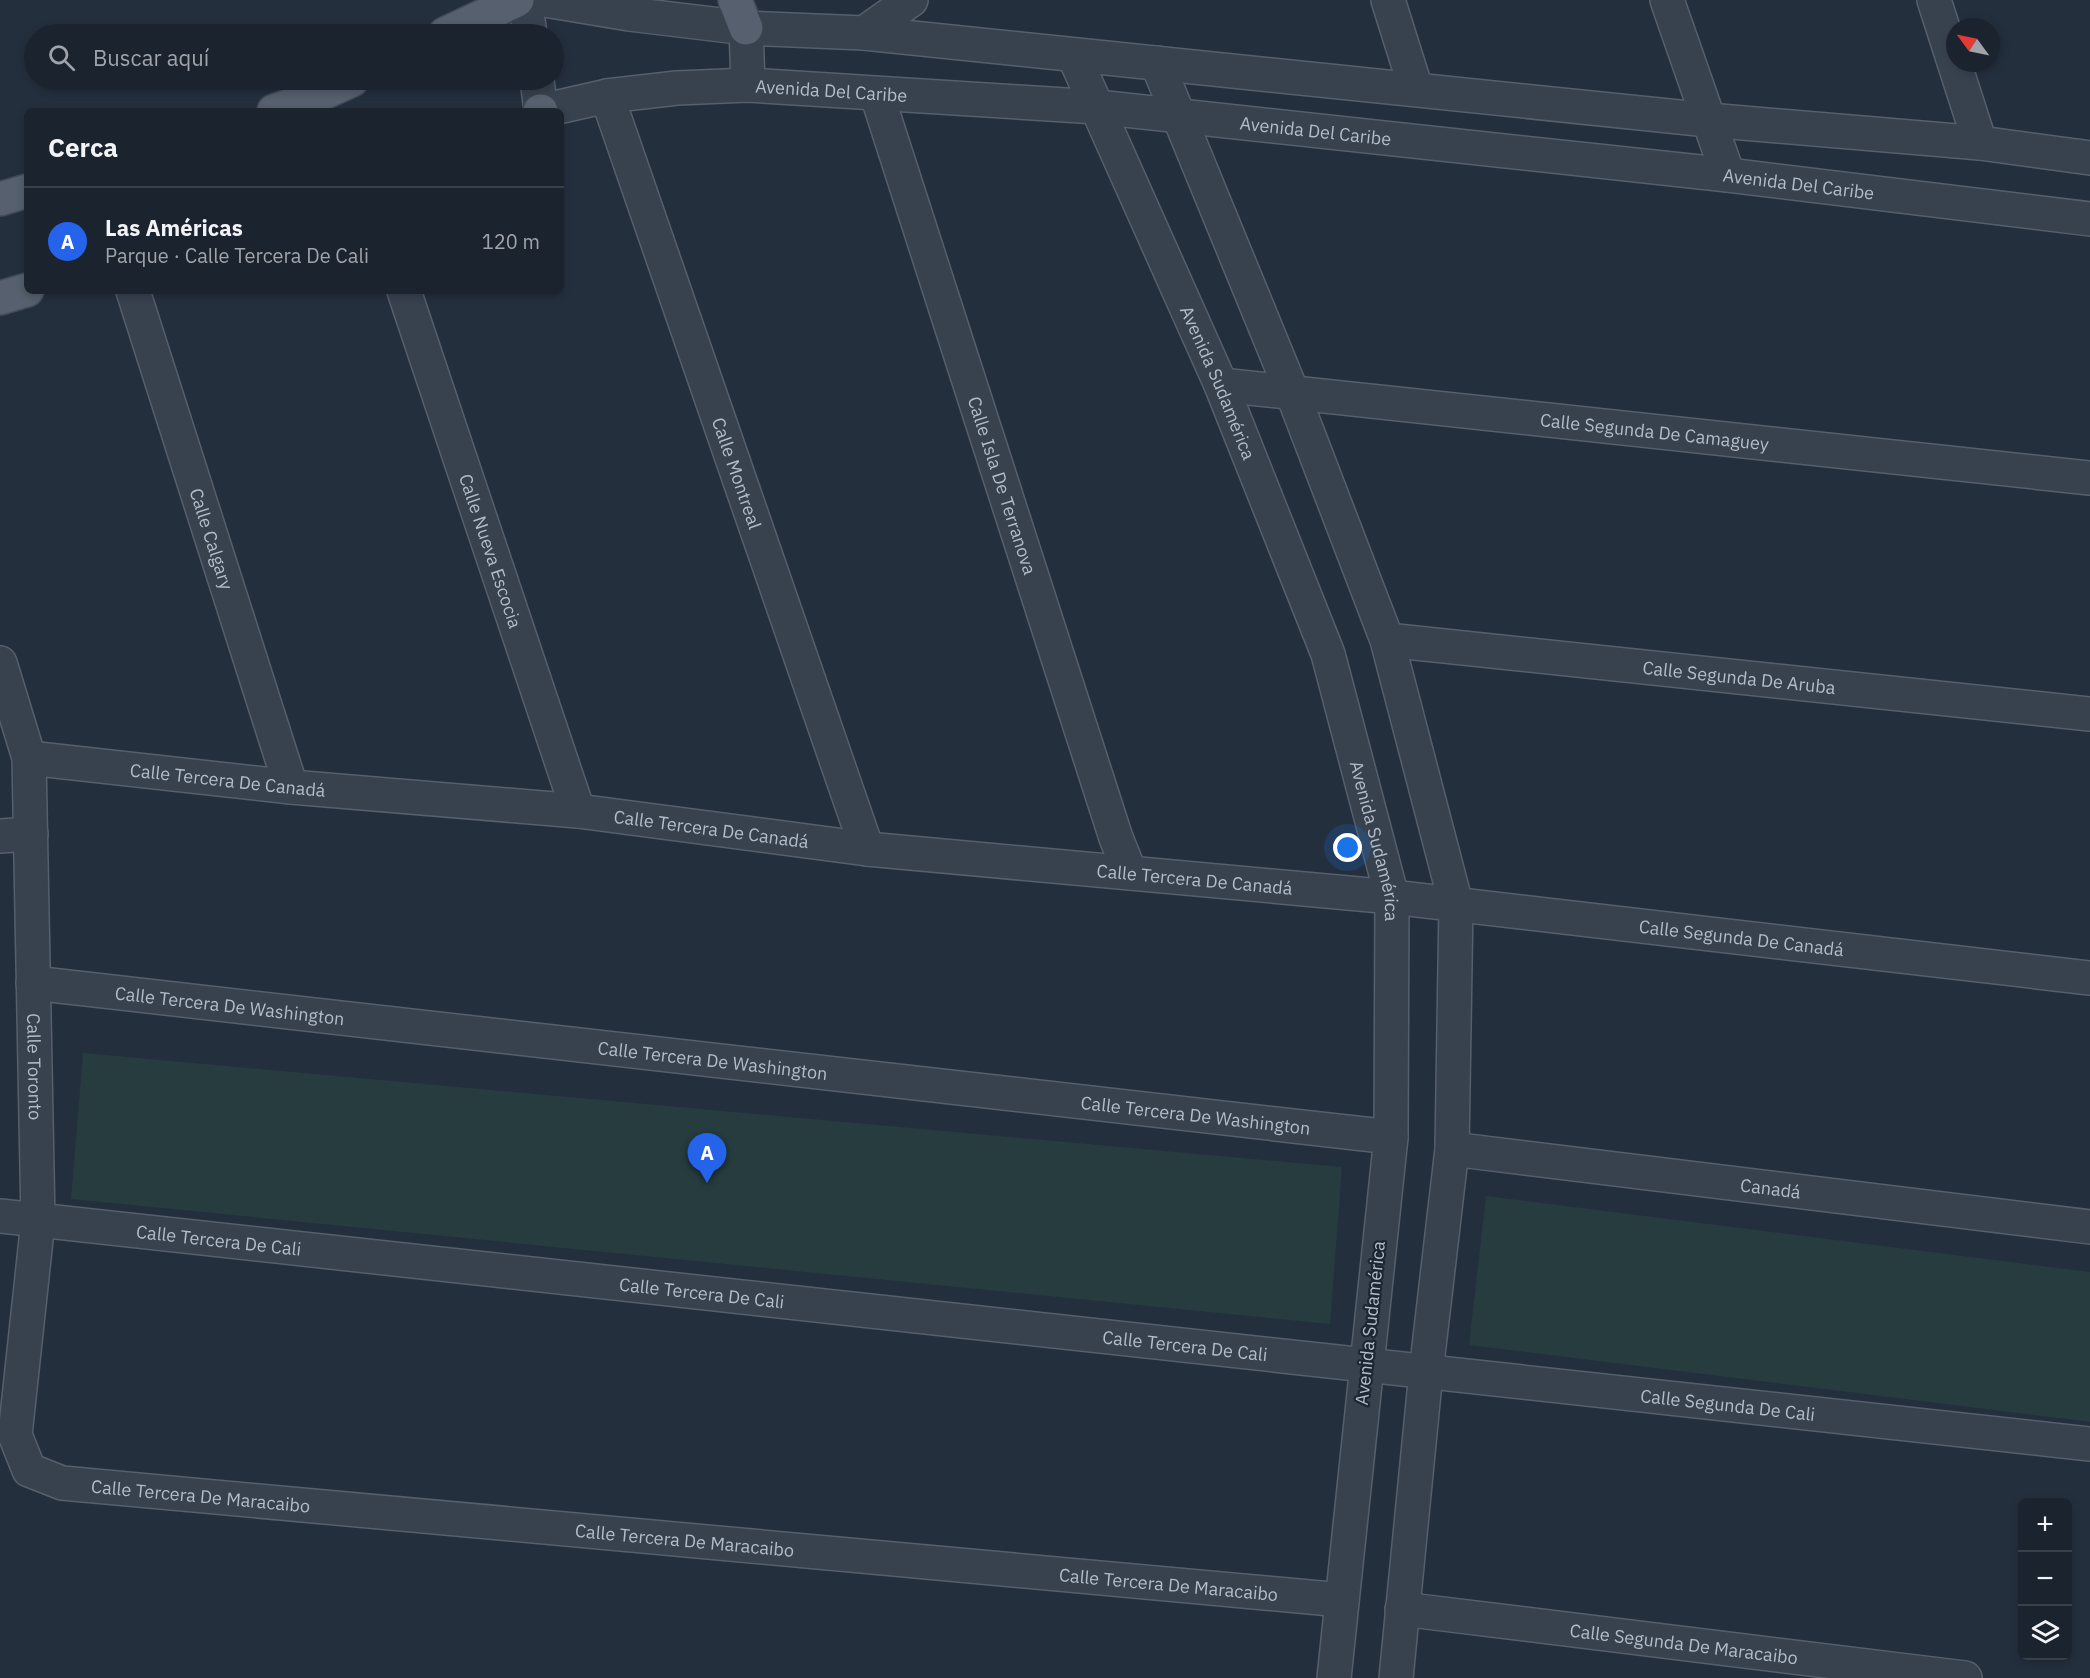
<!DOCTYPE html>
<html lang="es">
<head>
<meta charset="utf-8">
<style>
  :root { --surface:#1b232e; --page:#242b36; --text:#f1f3f6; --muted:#a0a4aa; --line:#39404a; --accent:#2563eb }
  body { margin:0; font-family:"IBM Plex Sans",sans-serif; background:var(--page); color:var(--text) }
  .controls { position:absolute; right:18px; bottom:18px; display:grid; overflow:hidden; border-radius:9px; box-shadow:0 3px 9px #0003 }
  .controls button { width:54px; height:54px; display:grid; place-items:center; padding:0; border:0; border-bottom:2px solid var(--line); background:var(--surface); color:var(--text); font:30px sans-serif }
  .compass { position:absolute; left:1946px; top:18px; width:54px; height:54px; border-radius:50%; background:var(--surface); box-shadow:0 3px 9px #0003; rotate:303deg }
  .you { position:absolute; left:1348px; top:848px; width:21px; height:21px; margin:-15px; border:4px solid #fff; border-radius:50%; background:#1a73e8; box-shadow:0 0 0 9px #1a73e833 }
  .badge { display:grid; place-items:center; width:39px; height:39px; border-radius:50%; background:var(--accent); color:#fff; font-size:20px; font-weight:700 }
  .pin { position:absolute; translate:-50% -50px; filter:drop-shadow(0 2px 3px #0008) }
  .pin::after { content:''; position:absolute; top:32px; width:21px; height:18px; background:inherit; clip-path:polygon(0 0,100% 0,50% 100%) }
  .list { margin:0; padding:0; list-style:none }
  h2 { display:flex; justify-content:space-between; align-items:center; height:78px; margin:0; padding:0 24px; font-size:26px }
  h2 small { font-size:20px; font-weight:400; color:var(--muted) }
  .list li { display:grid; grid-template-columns:39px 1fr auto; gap:18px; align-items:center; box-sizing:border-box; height:108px; padding:0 24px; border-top:2px solid var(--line) }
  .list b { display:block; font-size:22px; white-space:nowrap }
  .list p { margin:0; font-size:20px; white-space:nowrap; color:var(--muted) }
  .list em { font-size:20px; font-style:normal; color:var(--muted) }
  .icon { flex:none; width:33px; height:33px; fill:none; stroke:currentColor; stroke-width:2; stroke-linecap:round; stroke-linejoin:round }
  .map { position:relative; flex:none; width:2090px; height:1678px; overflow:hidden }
  .search { position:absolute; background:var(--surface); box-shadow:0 3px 9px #0003; left:24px; top:24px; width:540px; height:66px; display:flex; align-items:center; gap:15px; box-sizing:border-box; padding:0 21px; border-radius:33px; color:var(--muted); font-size:22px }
  .panel { position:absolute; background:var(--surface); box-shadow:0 3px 9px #0003; left:24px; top:108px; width:540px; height:186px; border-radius:9px }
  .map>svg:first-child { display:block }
  .green { fill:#263c3f }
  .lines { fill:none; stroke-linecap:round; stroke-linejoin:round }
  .minor-casing { stroke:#565f6c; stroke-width:36 }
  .major-casing { stroke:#414a57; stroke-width:36 }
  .minor { stroke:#38414e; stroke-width:33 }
  .major { stroke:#56606e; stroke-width:33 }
  .labels { text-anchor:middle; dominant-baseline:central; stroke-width:4.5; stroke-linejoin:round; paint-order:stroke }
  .street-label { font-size:18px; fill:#b4bcc9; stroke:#1d2633 }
</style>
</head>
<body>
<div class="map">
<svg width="2090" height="1678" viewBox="0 0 2090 1678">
  <rect width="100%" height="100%" fill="#242f3e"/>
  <g class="green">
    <polygon points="83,1053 1342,1167 1330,1324 71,1199"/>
    <polygon points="1486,1196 2090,1272 2090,1422 1469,1345"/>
  </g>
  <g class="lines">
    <g class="minor-casing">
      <g id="minor">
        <polyline points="525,0 530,34"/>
        <polyline points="545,0 629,14 746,28 864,33 1708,120 1980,143 2090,158"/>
        <polyline points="1388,0 1416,89"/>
        <polyline points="1667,0 1728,175"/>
        <polyline points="1934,0 1980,143"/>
        <polyline points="746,28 748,85"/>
        <polyline points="864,33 911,0"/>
        <path id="s1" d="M 1074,56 L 1221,385 L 1328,654 L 1392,897 L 1391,1137 L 1334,1678"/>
        <polyline points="1157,63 1292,392 1387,640 1456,904 1452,1149 1426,1372 1396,1678"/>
        <path id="s2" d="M 537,80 L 541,111 L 607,96 L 677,88 L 748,85 L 1097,107 L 1728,175 L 2090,219"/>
        <path id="s3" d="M 877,95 L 1116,838 L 1130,873"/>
        <path id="s4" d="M 607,96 L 867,849"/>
        <path id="s5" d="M 133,291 L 291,787"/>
        <path id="s6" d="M 404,291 L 578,811"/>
        <path id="s7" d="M 1221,385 L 2090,478"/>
        <path id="s8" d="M 1387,640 L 2090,714"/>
        <path id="s9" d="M 0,663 L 29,758 L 38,1221 L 15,1435 L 29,1470 L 62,1483 L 1342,1600"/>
        <path id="s10" d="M 29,758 L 291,787 L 578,811 L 867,849 L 1392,897 L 2090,978"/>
        <polyline points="0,836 31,834"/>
        <path id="s11" d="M 33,983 L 1391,1137"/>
        <path id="s12" d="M 1452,1149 L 2090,1227"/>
        <path id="s13" d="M 0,1216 L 2090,1444"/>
        <path id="s14" d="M 1402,1609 L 1965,1678"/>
      </g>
    </g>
    <g class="major-casing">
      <g id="major">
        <polyline points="735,0 746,28"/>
        <polyline points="445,34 517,0"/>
        <polyline points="274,111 317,96 352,80"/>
        <polyline points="540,111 541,111"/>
        <polyline points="0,199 27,191"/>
        <polyline points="0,298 27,290"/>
      </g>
    </g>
    <use href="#minor" class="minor"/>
    <use href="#major" class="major"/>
  </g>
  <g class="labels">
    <g class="street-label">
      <text stroke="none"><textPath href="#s2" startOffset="324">Avenida Del Caribe</textPath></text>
      <text stroke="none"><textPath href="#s2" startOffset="810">Avenida Del Caribe</textPath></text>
      <text stroke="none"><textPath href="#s2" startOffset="1296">Avenida Del Caribe</textPath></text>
      <text stroke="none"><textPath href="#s1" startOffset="357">Avenida Sudamérica</textPath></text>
      <text stroke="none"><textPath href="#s7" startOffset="436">Calle Segunda De Camaguey</textPath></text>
      <text stroke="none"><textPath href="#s4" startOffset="399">Calle Montreal</textPath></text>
      <text stroke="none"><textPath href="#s3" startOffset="410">Calle Isla De Terranova</textPath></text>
      <text stroke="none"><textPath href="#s5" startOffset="260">Calle Calgary</textPath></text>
      <text stroke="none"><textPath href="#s6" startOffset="274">Calle Nueva Escocia</textPath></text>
      <text stroke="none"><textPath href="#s8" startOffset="354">Calle Segunda De Aruba</textPath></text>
      <text stroke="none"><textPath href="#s10" startOffset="200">Calle Tercera De Canadá</textPath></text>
      <text stroke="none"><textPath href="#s10" startOffset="686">Calle Tercera De Canadá</textPath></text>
      <text stroke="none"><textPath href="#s1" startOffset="843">Avenida Sudamérica</textPath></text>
      <text stroke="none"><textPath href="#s10" startOffset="1172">Calle Tercera De Canadá</textPath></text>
      <text stroke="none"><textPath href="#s10" startOffset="1722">Calle Segunda De Canadá</textPath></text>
      <text stroke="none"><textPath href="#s11" startOffset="198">Calle Tercera De Washington</textPath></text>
      <text stroke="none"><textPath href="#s11" startOffset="684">Calle Tercera De Washington</textPath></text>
      <text stroke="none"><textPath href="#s9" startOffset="408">Calle Toronto</textPath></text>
      <text stroke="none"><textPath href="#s11" startOffset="1170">Calle Tercera De Washington</textPath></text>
      <text stroke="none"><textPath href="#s12" startOffset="321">Canadá</textPath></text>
      <text stroke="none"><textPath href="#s13" startOffset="220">Calle Tercera De Cali</textPath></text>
      <text stroke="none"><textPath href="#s13" startOffset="706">Calle Tercera De Cali</textPath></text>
      <text transform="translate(1370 1323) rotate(-84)">Avenida Sudamérica</text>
      <text stroke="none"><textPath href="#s13" startOffset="1192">Calle Tercera De Cali</textPath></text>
      <text stroke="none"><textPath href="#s13" startOffset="1738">Calle Segunda De Cali</textPath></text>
      <text stroke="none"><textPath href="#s9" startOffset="990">Calle Tercera De Maracaibo</textPath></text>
      <text stroke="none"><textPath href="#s9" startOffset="1476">Calle Tercera De Maracaibo</textPath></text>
      <text stroke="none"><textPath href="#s9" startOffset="1962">Calle Tercera De Maracaibo</textPath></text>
      <text stroke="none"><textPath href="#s14" startOffset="284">Calle Segunda De Maracaibo</textPath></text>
    </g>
  </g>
</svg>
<div class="controls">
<button>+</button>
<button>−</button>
<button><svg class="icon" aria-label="layers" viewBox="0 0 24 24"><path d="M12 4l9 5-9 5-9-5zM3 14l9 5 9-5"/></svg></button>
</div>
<svg class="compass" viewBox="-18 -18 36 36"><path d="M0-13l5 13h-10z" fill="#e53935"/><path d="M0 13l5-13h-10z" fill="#a0a4aa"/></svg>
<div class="you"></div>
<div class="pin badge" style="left:707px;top:1183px">A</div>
<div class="search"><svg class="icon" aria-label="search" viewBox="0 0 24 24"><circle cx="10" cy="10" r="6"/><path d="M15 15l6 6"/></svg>Buscar aquí</div>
<section class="panel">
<h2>Cerca<small></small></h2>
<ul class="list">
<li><span class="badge">A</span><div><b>Las Américas</b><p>Parque · Calle Tercera De Cali</p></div><em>120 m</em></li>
</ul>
</section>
</div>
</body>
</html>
